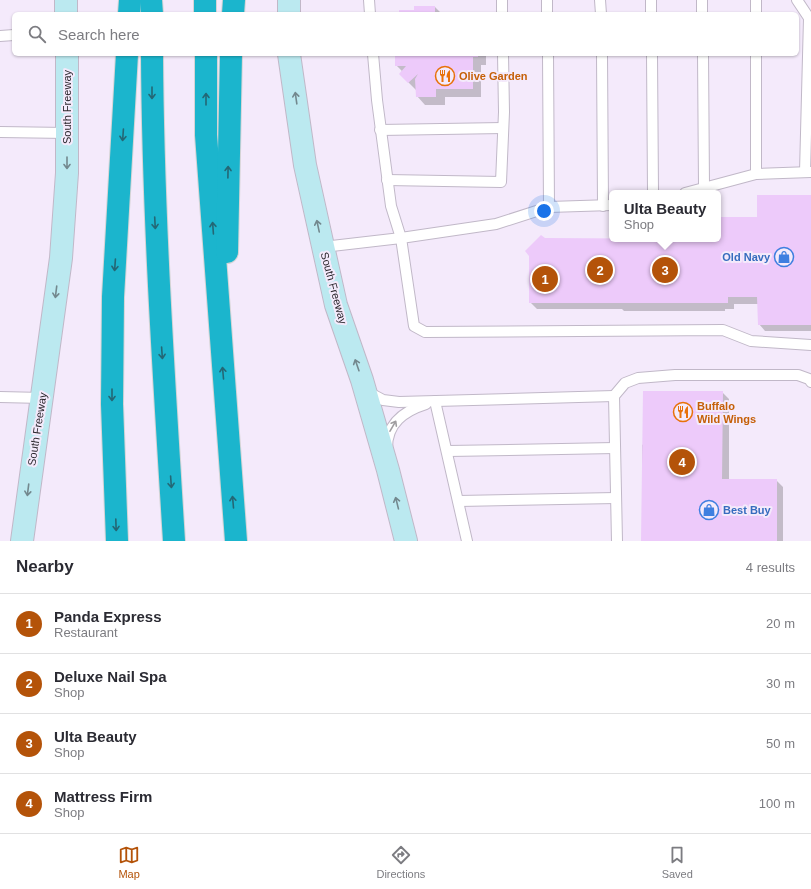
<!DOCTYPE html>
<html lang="en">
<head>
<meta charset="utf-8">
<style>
  :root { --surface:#fff; --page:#f2f2f3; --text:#2b2b33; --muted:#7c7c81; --line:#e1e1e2; --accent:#b45309 }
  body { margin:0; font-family:Arial,sans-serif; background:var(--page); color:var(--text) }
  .you { position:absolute; left:544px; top:211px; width:14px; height:14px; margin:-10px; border:3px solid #fff; border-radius:50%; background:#1a73e8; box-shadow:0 0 0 6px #1a73e833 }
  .badge { display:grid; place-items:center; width:26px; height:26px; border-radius:50%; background:var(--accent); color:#fff; font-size:13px; font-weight:700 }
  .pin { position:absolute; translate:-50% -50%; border:2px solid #fff; box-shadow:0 1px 4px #0006 }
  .popup { position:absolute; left:609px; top:190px; width:112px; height:52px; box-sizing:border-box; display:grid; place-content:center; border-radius:6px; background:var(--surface); filter:drop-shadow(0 1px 3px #0005); font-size:13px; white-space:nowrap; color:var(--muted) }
  .popup b { font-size:15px; color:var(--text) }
  .popup::after { content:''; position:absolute; left:50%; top:100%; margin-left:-8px; border:8px solid transparent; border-top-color:var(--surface) }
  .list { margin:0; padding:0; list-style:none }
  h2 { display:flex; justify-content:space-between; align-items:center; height:52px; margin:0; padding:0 16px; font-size:17px }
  h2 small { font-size:13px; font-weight:400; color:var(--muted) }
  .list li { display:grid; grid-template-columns:26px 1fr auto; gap:12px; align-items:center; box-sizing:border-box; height:60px; padding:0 16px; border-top:1px solid var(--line) }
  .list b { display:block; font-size:15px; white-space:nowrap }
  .list p { margin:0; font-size:13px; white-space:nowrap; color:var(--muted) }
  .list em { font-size:13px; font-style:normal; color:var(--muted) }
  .icon { flex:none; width:22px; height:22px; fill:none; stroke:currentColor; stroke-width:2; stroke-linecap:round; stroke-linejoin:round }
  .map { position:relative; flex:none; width:811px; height:541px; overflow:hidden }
  .search { position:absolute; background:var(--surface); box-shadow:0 1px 3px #0004; left:12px; right:12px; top:12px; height:44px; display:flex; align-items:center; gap:10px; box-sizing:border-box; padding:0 14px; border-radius:6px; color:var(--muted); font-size:15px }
  .sheet { height:292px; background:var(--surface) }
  nav { display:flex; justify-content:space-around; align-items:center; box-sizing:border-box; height:56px; border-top:1px solid var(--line); background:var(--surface); font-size:11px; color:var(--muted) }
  nav a { display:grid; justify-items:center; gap:2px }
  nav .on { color:var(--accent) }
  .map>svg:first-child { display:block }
  .shadow { fill:#0003 }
  .building { fill:#edcafa }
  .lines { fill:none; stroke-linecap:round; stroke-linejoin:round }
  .service-casing { stroke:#c1b8c8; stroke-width:12 }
  .secondary-casing { stroke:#c1b8c8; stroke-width:24 }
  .motorway-casing { stroke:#d5d4d5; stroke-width:24 }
  .service { stroke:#fff; stroke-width:10 }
  .secondary { stroke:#bbe9f0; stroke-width:22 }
  .motorway { stroke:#1bb5cd; stroke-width:22 }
  .oneway { stroke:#246775 }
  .oneway2 { stroke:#73888e }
  .oneway3 { stroke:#a09ea0 }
  .labels { text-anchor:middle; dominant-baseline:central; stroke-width:4; stroke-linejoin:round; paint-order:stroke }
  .food-label { font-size:11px; font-weight:bold; fill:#c56008; stroke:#f4eafb; text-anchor:start }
  .street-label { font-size:11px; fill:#2b272d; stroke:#f4eafb }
  .shop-label { font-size:11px; font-weight:bold; fill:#366cbe; stroke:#f4eafb; text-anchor:end }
</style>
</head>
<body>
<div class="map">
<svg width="811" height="541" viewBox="0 0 811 541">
  <rect width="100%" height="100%" fill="#f4eafb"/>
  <g class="shadow">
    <polygon points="435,7 441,13 475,14 400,14"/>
    <polygon points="396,54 486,54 486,65 481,65 481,97 445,97 445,105 425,105 417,96 416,90 400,74 402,71 396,65"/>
    <polygon points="811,196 811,331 765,331 759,324 758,304 734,304 734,309 725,309 725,311 624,311 622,309 537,309 530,302 545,239 718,239 718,218 758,218"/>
    <polygon points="722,392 729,399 729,480 776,480 783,487 783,541 643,541 642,445"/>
  </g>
  <g class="building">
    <polygon points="414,6 435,6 435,14 399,14 399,10 414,10"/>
    <rect x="436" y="12" width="39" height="2"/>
    <polygon points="395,54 478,54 478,57 473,57 473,89 436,89 436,97 416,97 415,79 418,74 408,83 399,74 406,66 395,66"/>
    <polygon points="757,195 811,195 811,325 758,325 757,297 728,297 728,303 529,303 529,256 525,251 541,235 545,238 718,239 718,217 757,217"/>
    <polygon points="643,391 723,391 722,479 777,479 777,541 641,541"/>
  </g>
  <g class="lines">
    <g class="service-casing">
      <g id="service">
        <polyline points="369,0 370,14"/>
        <polyline points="547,0 547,14"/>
        <polyline points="600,0 601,14"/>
        <polyline points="651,0 651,14"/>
        <polyline points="702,0 702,14"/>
        <polyline points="756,0 756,14"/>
        <polyline points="797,0 811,21"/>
        <polyline points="502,14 502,0"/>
        <polyline points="0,36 14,35"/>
        <polyline points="373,54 377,100 391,206 401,238 414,326 425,332 723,330 751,341 811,345"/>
        <polyline points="548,54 549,207"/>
        <polyline points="602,54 603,206"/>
        <polyline points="652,54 653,193"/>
        <polyline points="703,54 704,187"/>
        <polyline points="756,54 756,174"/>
        <polyline points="380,130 503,128"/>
        <polyline points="0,132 67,133"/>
        <polyline points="805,172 809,18"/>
        <polyline points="387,180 501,182 504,112 503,54"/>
        <polyline points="685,193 756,174 811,172"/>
        <polyline points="323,247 401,238 496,224 549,207 612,205"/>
        <polyline points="368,392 383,400 399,402 614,396"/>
        <polyline points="0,397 43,398"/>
        <polyline points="435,401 467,541"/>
        <path d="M 387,448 C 387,423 404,411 426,404"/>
        <polyline points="448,451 615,448"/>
        <polyline points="459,501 616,498"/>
        <polyline points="617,541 614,396 625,383 638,378 675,375 798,375 809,379 811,382"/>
      </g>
    </g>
    <g class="secondary-casing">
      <g id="secondary">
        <polyline points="66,0 66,14"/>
        <polyline points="289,0 289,14"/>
        <polyline points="289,54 305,165 336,305 362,380 388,470 406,541"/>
        <polyline points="22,541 61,258 67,173 67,54"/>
      </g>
    </g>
    <g class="motorway-casing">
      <g id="motorway">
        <polyline points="151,0 152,14"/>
        <polyline points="205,0 205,14"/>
        <polyline points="129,14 130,0"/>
        <polyline points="233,14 234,0"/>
        <path d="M 152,54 C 153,217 164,379 174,541"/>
        <polyline points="206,54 206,135 236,541"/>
        <polyline points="227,252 231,54"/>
        <polyline points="117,541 112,404 113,297 127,54"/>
      </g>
    </g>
    <use href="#service" class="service"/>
    <use href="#secondary" class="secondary"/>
    <use href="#motorway" class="motorway"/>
  </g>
  <defs><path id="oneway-shaft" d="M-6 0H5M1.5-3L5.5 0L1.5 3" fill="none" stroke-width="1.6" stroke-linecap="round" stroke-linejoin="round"/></defs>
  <g class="oneway">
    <use href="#oneway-shaft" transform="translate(152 93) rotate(90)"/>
    <use href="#oneway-shaft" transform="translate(206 99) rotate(-90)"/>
    <use href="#oneway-shaft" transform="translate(123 135) rotate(94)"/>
    <use href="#oneway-shaft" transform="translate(228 172) rotate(-89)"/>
    <use href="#oneway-shaft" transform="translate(155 223) rotate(87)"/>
    <use href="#oneway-shaft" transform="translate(213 228) rotate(-94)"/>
    <use href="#oneway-shaft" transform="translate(115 265) rotate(94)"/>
    <use href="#oneway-shaft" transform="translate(162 353) rotate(86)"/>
    <use href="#oneway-shaft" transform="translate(223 373) rotate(-95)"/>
    <use href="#oneway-shaft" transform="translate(112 395) rotate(90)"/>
    <use href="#oneway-shaft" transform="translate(171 482) rotate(86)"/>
    <use href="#oneway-shaft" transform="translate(233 502) rotate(-95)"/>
    <use href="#oneway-shaft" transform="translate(116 525) rotate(88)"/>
  </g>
  <g class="oneway2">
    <use href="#oneway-shaft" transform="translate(296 98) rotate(-98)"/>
    <use href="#oneway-shaft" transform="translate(67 163) rotate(90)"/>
    <use href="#oneway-shaft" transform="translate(318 226) rotate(-102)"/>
    <use href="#oneway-shaft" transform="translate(56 292) rotate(97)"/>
    <use href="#oneway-shaft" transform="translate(357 365) rotate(-109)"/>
    <use href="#oneway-shaft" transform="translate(28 490) rotate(97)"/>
    <use href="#oneway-shaft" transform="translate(397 503) rotate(-104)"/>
  </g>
  <use class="oneway3" href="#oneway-shaft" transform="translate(393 426) rotate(-60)"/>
  <defs>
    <g id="restaurant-ring" transform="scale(1)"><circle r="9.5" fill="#f4eafb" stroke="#e8710a" stroke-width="1.5"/><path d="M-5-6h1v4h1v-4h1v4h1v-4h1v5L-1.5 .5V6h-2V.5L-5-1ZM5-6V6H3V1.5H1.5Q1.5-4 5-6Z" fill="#e8710a"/></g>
    <g id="shop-ring" transform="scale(1)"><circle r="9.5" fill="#f4eafb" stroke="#3f7fe0" stroke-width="1.5"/><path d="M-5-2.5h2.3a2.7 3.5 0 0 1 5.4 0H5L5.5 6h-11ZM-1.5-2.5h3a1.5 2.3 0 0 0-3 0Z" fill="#3f7fe0"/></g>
  </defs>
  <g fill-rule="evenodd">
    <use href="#restaurant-ring" x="445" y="76"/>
    <use href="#shop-ring" x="784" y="257"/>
    <use href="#restaurant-ring" x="683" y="412"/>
    <use href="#shop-ring" x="709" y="510"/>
  </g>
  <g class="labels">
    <g class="food-label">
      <text x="459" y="76">Olive Garden</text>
      <text x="697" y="406">Buffalo<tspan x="697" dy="13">Wild Wings</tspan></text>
    </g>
    <g class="street-label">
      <text transform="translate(67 107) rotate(-90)">South Freeway</text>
      <text transform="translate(334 288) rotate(75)">South Freeway</text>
      <text transform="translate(37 429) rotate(-81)">South Freeway</text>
    </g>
    <g class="shop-label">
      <text x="770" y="257">Old Navy</text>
      <text x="723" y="510" text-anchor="start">Best Buy</text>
    </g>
  </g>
</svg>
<div class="you"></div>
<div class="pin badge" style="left:545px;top:279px">1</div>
<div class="pin badge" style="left:600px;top:270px">2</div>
<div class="pin badge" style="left:665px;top:270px">3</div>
<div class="popup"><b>Ulta Beauty</b>Shop</div>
<div class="pin badge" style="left:682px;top:462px">4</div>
<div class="search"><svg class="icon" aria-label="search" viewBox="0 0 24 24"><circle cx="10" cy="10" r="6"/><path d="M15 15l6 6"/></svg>Search here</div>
</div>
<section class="sheet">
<h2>Nearby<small>4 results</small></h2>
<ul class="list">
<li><span class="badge">1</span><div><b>Panda Express</b><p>Restaurant</p></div><em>20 m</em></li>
<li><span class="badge">2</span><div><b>Deluxe Nail Spa</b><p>Shop</p></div><em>30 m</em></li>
<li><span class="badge">3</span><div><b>Ulta Beauty</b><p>Shop</p></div><em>50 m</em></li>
<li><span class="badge">4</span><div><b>Mattress Firm</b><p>Shop</p></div><em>100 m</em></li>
</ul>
</section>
<nav>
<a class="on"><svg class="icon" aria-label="map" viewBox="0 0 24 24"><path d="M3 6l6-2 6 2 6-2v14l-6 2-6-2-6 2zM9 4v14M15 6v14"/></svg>Map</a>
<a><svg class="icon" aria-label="directions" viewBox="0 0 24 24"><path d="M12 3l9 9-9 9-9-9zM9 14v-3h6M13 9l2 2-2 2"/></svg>Directions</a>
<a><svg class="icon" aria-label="saved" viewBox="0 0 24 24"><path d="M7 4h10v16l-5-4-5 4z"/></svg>Saved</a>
</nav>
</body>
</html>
